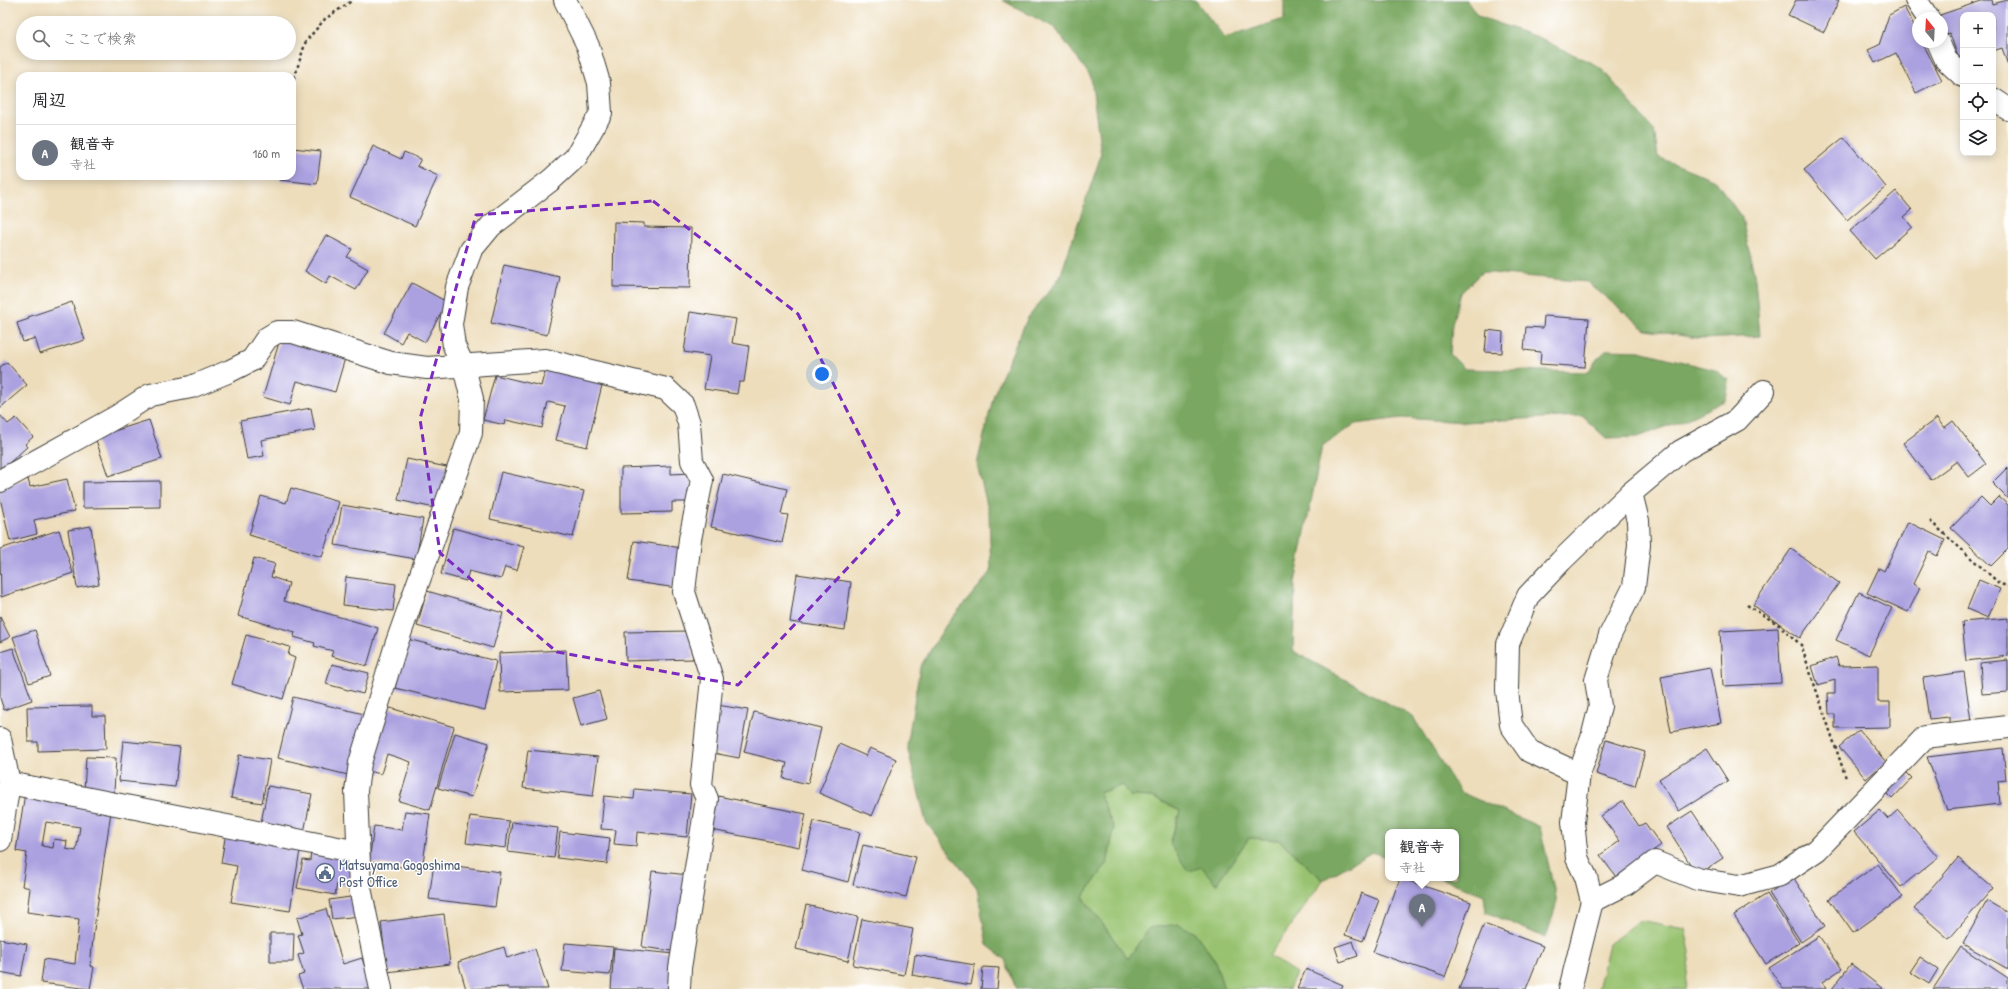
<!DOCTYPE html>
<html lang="ja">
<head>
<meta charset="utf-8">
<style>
  :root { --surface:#fff; --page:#f2f2f2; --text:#202124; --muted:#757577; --line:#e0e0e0; --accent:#db2777 }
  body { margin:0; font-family:"Patrick Hand","Klee One",sans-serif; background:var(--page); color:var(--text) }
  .controls { position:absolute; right:12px; top:12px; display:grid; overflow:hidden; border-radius:8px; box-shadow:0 2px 10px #0003 }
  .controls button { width:36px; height:36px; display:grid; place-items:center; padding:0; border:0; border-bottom:1px solid var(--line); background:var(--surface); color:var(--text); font:20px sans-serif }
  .compass { position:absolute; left:1912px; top:12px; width:36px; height:36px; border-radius:50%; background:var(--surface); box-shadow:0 2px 10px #0003; rotate:342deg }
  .you { position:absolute; left:822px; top:374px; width:14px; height:14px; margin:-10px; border:3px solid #fff; border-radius:50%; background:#1a73e8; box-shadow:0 0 0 6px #1a73e833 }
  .badge { display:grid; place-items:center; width:26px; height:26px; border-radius:50%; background:var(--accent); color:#fff; font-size:13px; font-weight:700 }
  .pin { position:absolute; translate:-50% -33px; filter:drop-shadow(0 1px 2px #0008) }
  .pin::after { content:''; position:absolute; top:21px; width:14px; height:12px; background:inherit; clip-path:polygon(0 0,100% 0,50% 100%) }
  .popup { position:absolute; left:1385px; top:829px; width:74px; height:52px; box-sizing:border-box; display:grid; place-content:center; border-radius:8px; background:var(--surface); filter:drop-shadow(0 1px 3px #0005); font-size:13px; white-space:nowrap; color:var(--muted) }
  .popup b { font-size:15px; color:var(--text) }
  .popup::after { content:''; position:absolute; left:50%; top:100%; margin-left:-8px; border:8px solid transparent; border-top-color:var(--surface) }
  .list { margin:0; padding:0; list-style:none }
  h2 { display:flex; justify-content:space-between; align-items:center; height:52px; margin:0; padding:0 16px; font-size:17px }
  h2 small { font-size:13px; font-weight:400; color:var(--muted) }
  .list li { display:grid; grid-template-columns:26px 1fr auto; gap:12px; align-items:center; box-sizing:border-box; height:56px; padding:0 16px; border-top:1px solid var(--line) }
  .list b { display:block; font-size:15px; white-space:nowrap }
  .list p { margin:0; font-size:13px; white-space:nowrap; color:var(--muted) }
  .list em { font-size:13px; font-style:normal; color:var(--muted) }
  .icon { flex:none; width:22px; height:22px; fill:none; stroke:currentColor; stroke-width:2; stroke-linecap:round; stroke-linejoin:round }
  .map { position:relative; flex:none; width:2008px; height:989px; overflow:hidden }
  .search { position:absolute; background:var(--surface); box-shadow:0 2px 10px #0003; left:16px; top:16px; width:280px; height:44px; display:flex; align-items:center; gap:10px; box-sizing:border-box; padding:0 14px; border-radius:22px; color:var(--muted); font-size:15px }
  .panel { position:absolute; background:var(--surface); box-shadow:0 2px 10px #0003; left:16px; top:72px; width:280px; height:108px; border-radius:12px }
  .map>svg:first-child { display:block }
  .green { fill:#98c26f; stroke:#5a6f46 }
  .forest { fill:#7aa862; stroke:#4b623f }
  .building { fill:#aba1e0; fill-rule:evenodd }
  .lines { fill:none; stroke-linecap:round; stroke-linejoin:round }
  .street-casing { stroke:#3b3934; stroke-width:24 }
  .path { stroke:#3b3934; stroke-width:2.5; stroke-dasharray:3 3; stroke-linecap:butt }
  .street { stroke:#fff; stroke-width:22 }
  .marked { fill:none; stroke:#7b2cbf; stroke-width:3; stroke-dasharray:8 5; stroke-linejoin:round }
  .labels { text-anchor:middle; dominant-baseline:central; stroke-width:3; stroke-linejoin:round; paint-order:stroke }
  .service-label { font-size:15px; fill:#4e5e75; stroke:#fff; text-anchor:start }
</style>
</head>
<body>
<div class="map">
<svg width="2008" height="989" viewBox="0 0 2008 989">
  <rect width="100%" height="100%" fill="#fff"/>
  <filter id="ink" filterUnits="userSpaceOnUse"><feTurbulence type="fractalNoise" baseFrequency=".025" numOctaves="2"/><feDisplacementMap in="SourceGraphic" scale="8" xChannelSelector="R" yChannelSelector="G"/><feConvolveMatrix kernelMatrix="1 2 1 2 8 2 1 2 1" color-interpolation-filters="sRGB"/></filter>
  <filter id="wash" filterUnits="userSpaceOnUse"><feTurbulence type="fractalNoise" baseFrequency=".012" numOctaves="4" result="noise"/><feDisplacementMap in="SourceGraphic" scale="16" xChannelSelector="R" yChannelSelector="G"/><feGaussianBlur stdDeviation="0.9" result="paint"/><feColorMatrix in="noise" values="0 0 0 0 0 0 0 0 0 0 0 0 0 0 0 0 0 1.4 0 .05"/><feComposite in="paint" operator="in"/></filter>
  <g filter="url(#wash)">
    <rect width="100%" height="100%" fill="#edddbb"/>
    <g class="green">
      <polygon points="1124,784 1129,796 1152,797 1180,811 1170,844 1202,867 1216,884 1249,838 1279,840 1323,880 1269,956 1296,973 1289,989 1224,989 1214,959 1195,933 1149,928 1128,959 1083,897 1107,864 1114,829 1099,793"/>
      <polygon points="1640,920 1685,929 1690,952 1685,989 1598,989 1609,944"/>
    </g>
    <polygon class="forest" points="1002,0 1195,0 1225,38 1284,19 1284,0 1466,0 1478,16 1537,37 1600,67 1654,130 1658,157 1715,180 1742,218 1755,279 1760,336 1704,339 1646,330 1587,282 1482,272 1461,293 1452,324 1450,354 1465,369 1589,372 1596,360 1607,350 1640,351 1715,370 1729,380 1726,400 1687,419 1638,437 1606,438 1582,416 1464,422 1402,418 1355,424 1322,446 1295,583 1293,651 1413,717 1460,792 1540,827 1557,902 1546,938 1486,912 1484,895 1440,878 1456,878 1456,832 1388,832 1388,858 1372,852 1323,880 1279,840 1249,838 1216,884 1202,867 1188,871 1170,844 1180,811 1152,797 1129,796 1123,785 1099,793 1114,828 1107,864 1083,897 1128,959 1149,928 1179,924 1195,933 1214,959 1224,989 1016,989 1005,959 987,945 977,888 926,822 907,746 920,667 946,625 991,572 989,513 977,464 994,394 1027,319 1060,277 1101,155 1091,77 1055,28"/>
    <g id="blocks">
      <g class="building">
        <polygon points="1796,0 1839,0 1824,32 1788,15"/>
        <polygon points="1984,0 1991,0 1992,4 2008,0 2008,65 2002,48 1993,51 1993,15 1963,15 1963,62 1960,63 1950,34 1947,35 1940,15"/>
        <polygon points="1904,7 1918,34 1918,42 1922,42 1942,80 1916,93 1896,53 1875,63 1868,50 1879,45 1889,15"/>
        <polygon points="1844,137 1886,187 1847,220 1804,170"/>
        <polygon points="373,146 401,159 404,152 421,159 417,166 438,176 415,226 350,197"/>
        <polygon points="292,148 321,151 317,184 280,180 280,176 292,176"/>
        <polygon points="1896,191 1912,210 1904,217 1912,227 1875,259 1850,231"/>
        <polygon points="614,222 644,223 644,227 691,228 690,288 613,287"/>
        <polygon points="326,235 352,249 347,257 368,269 356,290 330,276 326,284 305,271"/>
        <polygon points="504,265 560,277 547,335 491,323"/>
        <polygon points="412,283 447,302 425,342 407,332 401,343 384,333"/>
        <polygon points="72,302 85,340 40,354 35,338 23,342 17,323 29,319 28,317"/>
        <polygon points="690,312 736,319 732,343 749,346 744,382 739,382 737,394 704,389 710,356 684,352"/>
        <polygon points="1544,316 1589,319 1585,367 1540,364 1541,352 1524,350 1526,327 1543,328"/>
        <polygon points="1487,330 1503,332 1502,353 1485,352"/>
        <polygon points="280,339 345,358 335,392 297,381 290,405 263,397"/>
        <polygon points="7,362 27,385 0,408 0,367"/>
        <polygon points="546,367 603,381 587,447 556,440 565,406 548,402 542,428 506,420 505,425 483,420 495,375 541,386"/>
        <polygon points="311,408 315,430 261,440 264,456 247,459 240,421"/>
        <polygon points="0,415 8,424 16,418 33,437 25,444 27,447 0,471"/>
        <polygon points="1937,418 1944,428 1953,421 1986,464 1969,477 1957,461 1931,480 1903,443"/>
        <polygon points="149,420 162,459 108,476 95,437"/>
        <polygon points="407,459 447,467 439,509 398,500"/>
        <polygon points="671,466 671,474 691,473 692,502 672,502 672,512 621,513 621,468"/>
        <polygon points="2008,467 2008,499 1992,483"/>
        <polygon points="501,472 584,491 573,537 490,519"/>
        <polygon points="723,474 787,489 781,514 788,515 782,543 711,527"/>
        <polygon points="28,479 30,487 67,479 75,511 34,520 37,534 10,541 0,498 0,486"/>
        <polygon points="160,481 160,507 83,508 83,482"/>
        <polygon points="291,488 339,502 322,557 249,535 261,496 286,503"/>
        <polygon points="1981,497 1990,506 1999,497 2008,505 2008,549 1991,566 1951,528"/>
        <polygon points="342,505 423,519 416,559 335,545"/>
        <polygon points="1908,522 1945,540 1937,556 1929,551 1913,584 1920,588 1908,612 1867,593 1879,568 1884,571"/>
        <polygon points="91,526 99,584 77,588 68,530"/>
        <polygon points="453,528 524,547 517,570 505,567 501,579 469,571 466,581 441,574"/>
        <polygon points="59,530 73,573 1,597 0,549"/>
        <polygon points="634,541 682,548 677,588 628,581"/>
        <polygon points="1791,549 1839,583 1800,638 1753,605"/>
        <polygon points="254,558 275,564 271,577 289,583 284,601 378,628 367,666 331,656 333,651 314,646 315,643 294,637 295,632 238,616"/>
        <polygon points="797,574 851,582 845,630 790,622"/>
        <polygon points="346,577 396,584 393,611 343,605"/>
        <polygon points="1979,580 2000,589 1988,618 1967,609"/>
        <polygon points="427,591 503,613 493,648 417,626"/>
        <polygon points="1859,592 1892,608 1869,655 1836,640"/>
        <polygon points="0,617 10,637 0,642"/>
        <polygon points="2008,618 2008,656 1966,661 1962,622"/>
        <polygon points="1778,628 1781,683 1723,686 1720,631"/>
        <polygon points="35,630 50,676 29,683 13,637"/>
        <polygon points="692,631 693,659 626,661 625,632"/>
        <polygon points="246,635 290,647 288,655 295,658 283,699 232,684"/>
        <polygon points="407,639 496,661 485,710 395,688"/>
        <polygon points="13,648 32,700 4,710 0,698 0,652"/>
        <polygon points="566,650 568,690 500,692 499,653"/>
        <polygon points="1836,657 1839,666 1878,665 1878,702 1890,702 1890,727 1835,728 1835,714 1829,714 1828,693 1835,693 1835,680 1818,685 1812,666"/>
        <polygon points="2008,660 2008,692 1982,694 1980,663"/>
        <polygon points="332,664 369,673 363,694 326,684"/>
        <polygon points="1710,668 1721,723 1671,732 1661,677"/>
        <polygon points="1964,672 1971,721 1949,724 1949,717 1929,719 1923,678"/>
        <polygon points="599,691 607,719 581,726 573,698"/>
        <polygon points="293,697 368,715 352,776 278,758"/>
        <polygon points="717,705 748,710 739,758 708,752"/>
        <polygon points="92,706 92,716 105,716 106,749 38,751 38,742 28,742 27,707"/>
        <polygon points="387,707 454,727 430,810 399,801 411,762 387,754 381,774 368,771"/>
        <polygon points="754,712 821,728 808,784 783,778 787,763 744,752"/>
        <polygon points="1859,730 1886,762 1866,779 1839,747"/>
        <polygon points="455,733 489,743 472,797 438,788"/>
        <polygon points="1606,740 1645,752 1635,786 1596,774"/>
        <polygon points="123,741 180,747 175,787 119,781"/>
        <polygon points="839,744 866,756 870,748 896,759 872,816 819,793"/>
        <polygon points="1707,748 1728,781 1679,811 1659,779"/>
        <polygon points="2003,748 2006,780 1998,781 2000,804 1947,810 1927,757"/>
        <polygon points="528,750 598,757 593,796 523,788"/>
        <polygon points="239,755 270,760 262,803 231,798"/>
        <polygon points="86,757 116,758 114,792 84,791"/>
        <polygon points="1903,769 1912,778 1892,799 1882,789"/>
        <polygon points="268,786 312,794 304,832 261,823"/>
        <polygon points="635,789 691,794 687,837 637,832 636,846 614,844 616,830 601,829 604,796 634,799"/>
        <path d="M 25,793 L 112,805 L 95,921 L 90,966 L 94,967 L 90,989 L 41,983 L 44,959 L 75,964 L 79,919 L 27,912 L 30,888 L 22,886 L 27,853 L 16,851 ZM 46,822 L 80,827 L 76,851 L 66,849 L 67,841 L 54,839 L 53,848 L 42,846 Z"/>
        <polygon points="713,795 806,814 799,847 706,829"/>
        <polygon points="1622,801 1639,826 1645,823 1661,845 1616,877 1600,855 1620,841 1601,816"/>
        <polygon points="1880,810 1888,819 1898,810 1938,857 1901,887 1854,832"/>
        <polygon points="405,811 430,814 422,870 369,862 374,826 402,830"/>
        <polygon points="1692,811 1723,858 1697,875 1667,827"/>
        <polygon points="470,816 509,821 506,848 466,843"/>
        <polygon points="814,821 860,832 848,882 802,870"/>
        <polygon points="512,822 558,828 554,858 508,852"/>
        <polygon points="226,832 301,844 290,911 231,902 237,866 221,863"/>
        <polygon points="560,832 610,838 607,864 557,858"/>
        <polygon points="863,845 916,857 906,897 853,885"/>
        <polygon points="311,851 354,859 349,886 337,884 335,895 297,888 303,860 310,861"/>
        <polygon points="1958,858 1993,888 1949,939 1914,909"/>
        <polygon points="434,863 500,872 495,907 429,899"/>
        <polygon points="1878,864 1903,897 1853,933 1829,899"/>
        <polygon points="652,871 688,875 679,952 642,947"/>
        <polygon points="1793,877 1825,926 1801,942 1769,893"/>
        <polygon points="1400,878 1471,902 1445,977 1373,952"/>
        <polygon points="1361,893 1379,900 1363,941 1345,935"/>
        <polygon points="1767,894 1799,943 1766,964 1734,915"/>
        <polygon points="357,896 360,916 332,919 329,900"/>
        <polygon points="1987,901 2008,913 2008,969 1963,944"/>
        <polygon points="806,905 858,917 848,961 796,949"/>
        <polygon points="326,909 343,964 362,958 372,989 303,989 298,976 304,974 298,955 304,953 298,935 302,934 297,918"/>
        <polygon points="444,914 450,964 387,972 381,922"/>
        <polygon points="862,919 913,929 904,975 853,965"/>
        <polygon points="1484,924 1543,946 1526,989 1459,989"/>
        <polygon points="270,933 294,933 293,962 270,962"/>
        <polygon points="1819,936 1842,969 1822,982 1826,989 1783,989 1769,968"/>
        <polygon points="0,939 27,944 21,976 0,972"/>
        <polygon points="1353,941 1358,956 1340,962 1335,947"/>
        <polygon points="565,943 613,947 610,975 562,971"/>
        <polygon points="504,947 507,958 535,949 548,989 508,989 508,987 466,989 458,962"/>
        <polygon points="1961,947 2008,978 2008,989 1933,989"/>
        <polygon points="614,948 675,954 672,989 611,989"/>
        <polygon points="915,955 975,965 971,985 912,975"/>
        <polygon points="1920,957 1938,969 1929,984 1910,972"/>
        <polygon points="1851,964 1883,989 1832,989"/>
        <polygon points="983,967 999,968 997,989 981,989"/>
        <polygon points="1306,969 1343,985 1341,989 1297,989"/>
      </g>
    </g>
  </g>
  <g filter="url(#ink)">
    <use href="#blocks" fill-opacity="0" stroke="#3b3934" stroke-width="1"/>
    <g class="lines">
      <g class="street-casing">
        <g id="street">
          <polyline points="1916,0 1928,18"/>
          <polyline points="1938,42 1946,60 1963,76"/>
          <polyline points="1993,99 2008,109"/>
          <polyline points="0,481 116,417 150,395 191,387 230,371 252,360 267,338 277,332 293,332 391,363 427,368 545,360 666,389 683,405 689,423 692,461 702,480 690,539 684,592 712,679 701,785 707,799 680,968 679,989"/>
          <polyline points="0,739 9,783 0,840"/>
          <polyline points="1579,774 1529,751 1511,725 1507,690 1508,644 1528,596 1561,561 1631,493 1681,451 1737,420 1764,391"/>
          <polyline points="9,783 358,852"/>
          <polyline points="1592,901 1626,884 1655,862 1697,879 1739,886 1780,875 1817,850 1925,737 2008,727"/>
          <polyline points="381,989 360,888 356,791 360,763 396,645 471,433 472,399 464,367 454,346 451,324 457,287 471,250 491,226 551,180 576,157 601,113 599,83 588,46 565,0"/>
          <polyline points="1570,989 1592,901 1586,877 1577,858 1573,822 1579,774 1592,738 1600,706 1596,680 1610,635 1634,587 1639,545 1638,521 1631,493"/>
        </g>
      </g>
      <g class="path">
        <polyline points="292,84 306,41 325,19 353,0"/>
        <polyline points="1930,521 2000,584 2008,586"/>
        <polyline points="1747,605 1779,625 1801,645 1846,778"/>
      </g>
      <use href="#street" class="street"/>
    </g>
  </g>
  <path class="marked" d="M 653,201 L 798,314 L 899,513 L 738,685 L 557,652 L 440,553 L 420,419 L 476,215 Z"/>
  <defs>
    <g id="civic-ring" transform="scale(1)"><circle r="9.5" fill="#fff" stroke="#5c6f8a" stroke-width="1.5"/><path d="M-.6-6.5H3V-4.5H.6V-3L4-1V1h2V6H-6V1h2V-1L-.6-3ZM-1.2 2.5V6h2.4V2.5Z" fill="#5c6f8a"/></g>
  </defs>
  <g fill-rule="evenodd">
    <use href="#civic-ring" x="325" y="873"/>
  </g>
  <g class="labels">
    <g class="service-label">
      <text x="339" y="864">Matsuyama Gogoshima<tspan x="339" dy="17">Post Office</tspan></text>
    </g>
  </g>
</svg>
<div class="controls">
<button>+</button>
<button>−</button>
<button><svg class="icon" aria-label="locate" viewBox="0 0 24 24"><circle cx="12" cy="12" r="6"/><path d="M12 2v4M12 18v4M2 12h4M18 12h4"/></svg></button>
<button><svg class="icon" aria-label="layers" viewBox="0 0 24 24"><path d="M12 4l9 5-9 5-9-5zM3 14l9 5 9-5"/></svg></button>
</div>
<svg class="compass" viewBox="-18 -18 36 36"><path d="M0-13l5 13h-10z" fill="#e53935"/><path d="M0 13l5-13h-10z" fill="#757577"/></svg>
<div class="you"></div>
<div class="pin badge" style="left:1422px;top:927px;background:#6b7280">A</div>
<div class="popup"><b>観音寺</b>寺社</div>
<div class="search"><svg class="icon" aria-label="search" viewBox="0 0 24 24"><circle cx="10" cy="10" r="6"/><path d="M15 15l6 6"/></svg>ここで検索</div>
<section class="panel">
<h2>周辺<small></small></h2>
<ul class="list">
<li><span class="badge" style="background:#6b7280">A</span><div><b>観音寺</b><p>寺社</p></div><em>160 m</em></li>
</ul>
</section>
</div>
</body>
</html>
